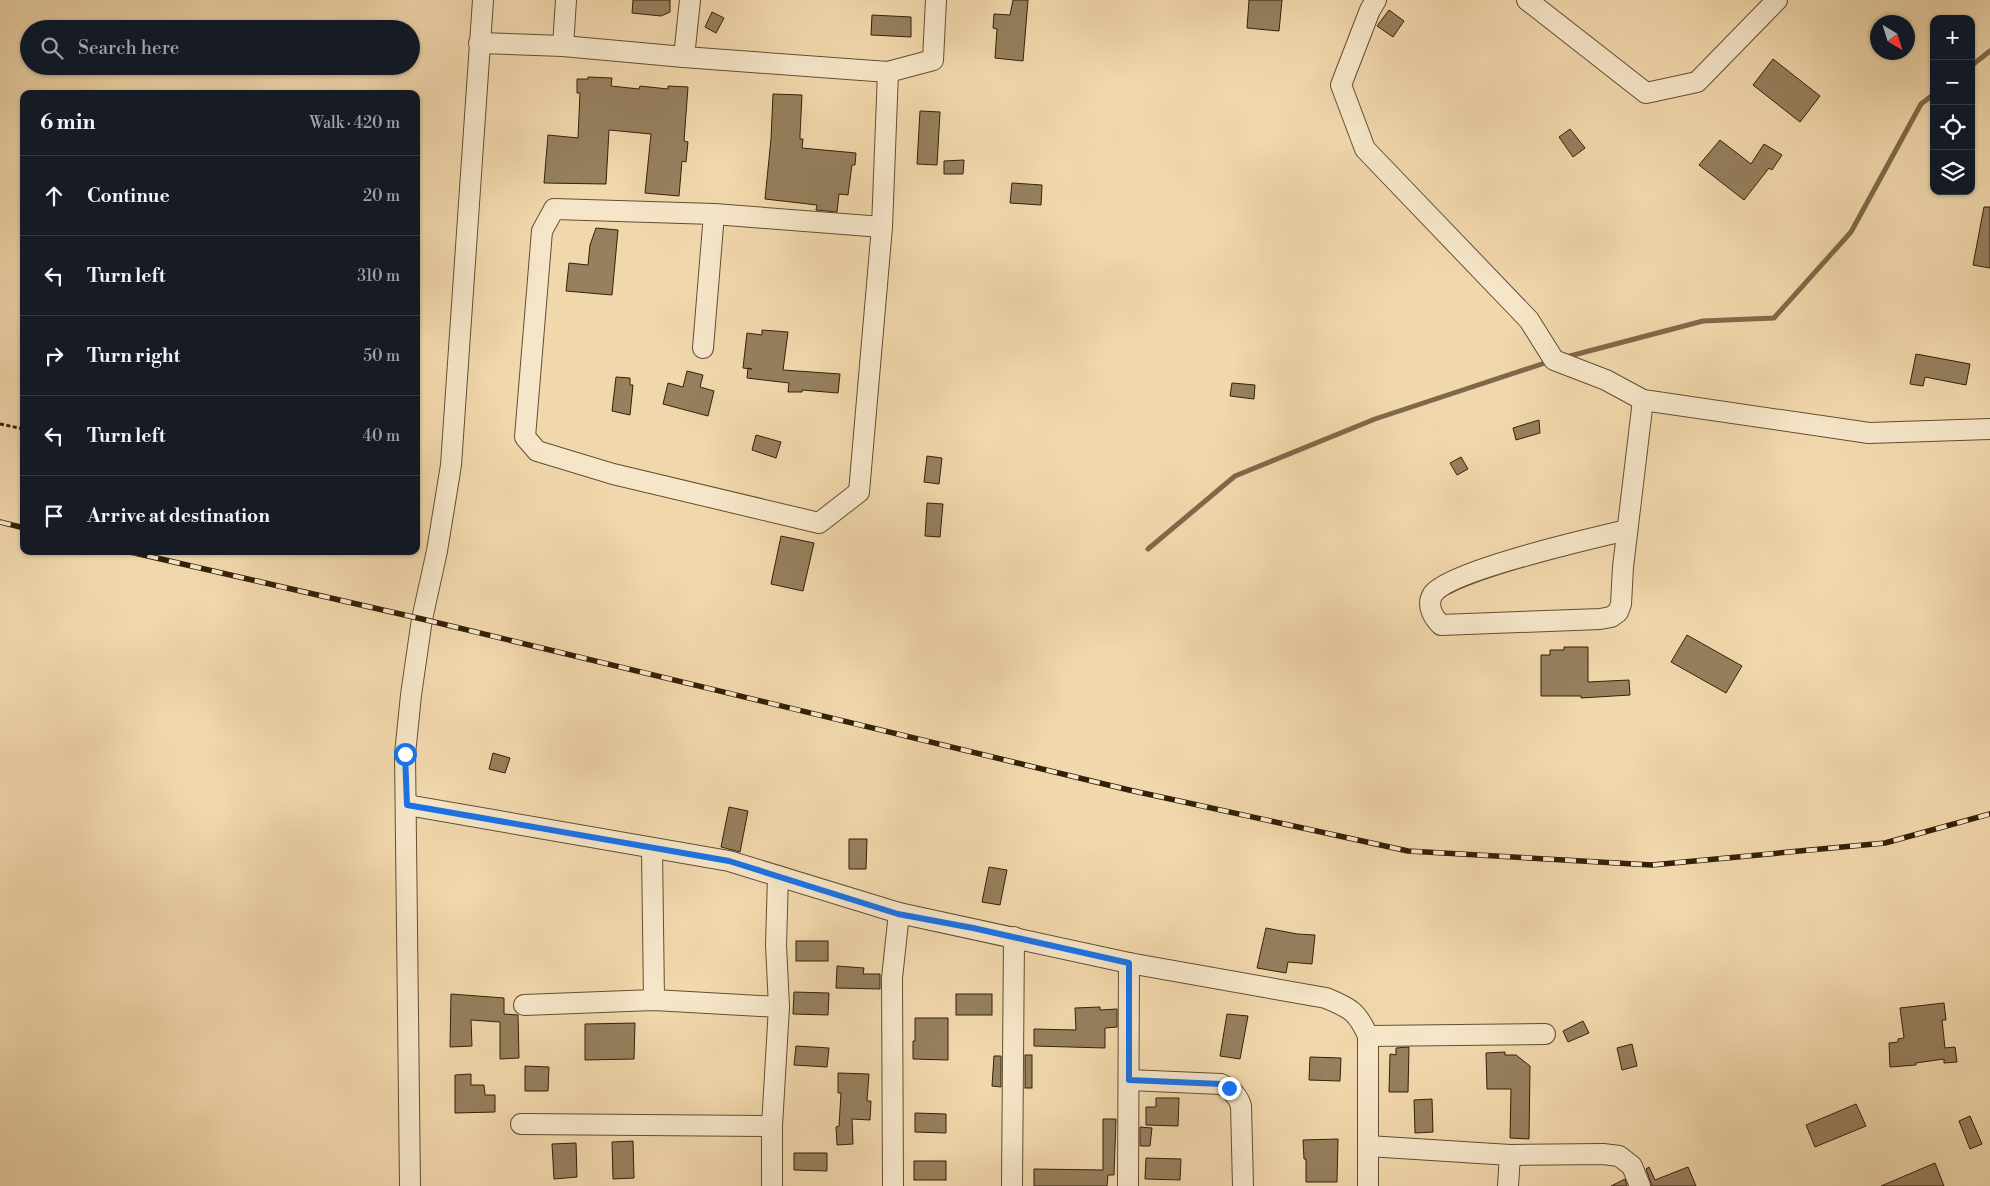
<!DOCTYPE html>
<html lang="en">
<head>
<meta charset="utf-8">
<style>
  :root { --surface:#171b24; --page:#20242c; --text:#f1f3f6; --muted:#9ea1a6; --line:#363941 }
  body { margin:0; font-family:"Libre Bodoni",serif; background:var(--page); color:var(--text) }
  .controls { position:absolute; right:15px; top:15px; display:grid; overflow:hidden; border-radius:10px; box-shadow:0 1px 4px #0004 }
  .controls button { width:45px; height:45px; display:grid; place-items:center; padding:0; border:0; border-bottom:1px solid var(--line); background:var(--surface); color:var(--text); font:25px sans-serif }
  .compass { position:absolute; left:1870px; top:15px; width:45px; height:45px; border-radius:50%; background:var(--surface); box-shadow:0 1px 4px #0004; rotate:142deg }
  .stop { position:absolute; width:15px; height:15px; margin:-11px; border:4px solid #1a73e8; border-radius:50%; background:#fff }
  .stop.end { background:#1a73e8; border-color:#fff; box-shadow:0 1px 5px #0008 }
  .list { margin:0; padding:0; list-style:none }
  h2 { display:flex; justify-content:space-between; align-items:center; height:65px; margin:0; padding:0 20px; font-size:21px }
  h2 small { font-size:16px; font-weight:400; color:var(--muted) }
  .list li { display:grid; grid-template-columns:32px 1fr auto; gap:15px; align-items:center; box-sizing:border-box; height:80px; padding:0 20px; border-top:1px solid var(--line) }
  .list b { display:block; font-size:19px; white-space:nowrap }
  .list em { font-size:16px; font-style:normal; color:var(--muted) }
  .icon { flex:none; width:28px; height:28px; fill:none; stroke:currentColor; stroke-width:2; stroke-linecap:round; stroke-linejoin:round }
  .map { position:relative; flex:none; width:1990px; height:1186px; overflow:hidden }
  .search { position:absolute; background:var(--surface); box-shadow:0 1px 4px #0004; left:20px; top:20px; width:400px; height:55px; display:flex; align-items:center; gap:12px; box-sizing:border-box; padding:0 18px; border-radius:28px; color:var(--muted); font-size:19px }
  .panel { position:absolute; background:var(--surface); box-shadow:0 1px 4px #0004; left:20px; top:90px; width:400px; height:465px; border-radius:10px }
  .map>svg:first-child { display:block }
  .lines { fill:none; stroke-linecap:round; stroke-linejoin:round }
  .stream { stroke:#7f694a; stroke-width:5 }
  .building { fill:#96805e; stroke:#342009 }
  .minor-casing { stroke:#634e32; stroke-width:22 }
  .path { stroke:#342009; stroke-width:3; stroke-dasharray:4 2.5; stroke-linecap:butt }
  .minor { stroke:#f6e6c9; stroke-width:20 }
  .rail-casing { stroke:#342009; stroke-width:5.5 }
  .rail { stroke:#f6e6c9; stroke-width:4; stroke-dasharray:11; stroke-linecap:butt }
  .route { stroke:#1a73e8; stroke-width:6 }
</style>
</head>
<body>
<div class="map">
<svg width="1990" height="1186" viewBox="0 0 1990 1186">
  <rect width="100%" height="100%" fill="#f1d8ac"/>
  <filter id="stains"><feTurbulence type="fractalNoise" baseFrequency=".004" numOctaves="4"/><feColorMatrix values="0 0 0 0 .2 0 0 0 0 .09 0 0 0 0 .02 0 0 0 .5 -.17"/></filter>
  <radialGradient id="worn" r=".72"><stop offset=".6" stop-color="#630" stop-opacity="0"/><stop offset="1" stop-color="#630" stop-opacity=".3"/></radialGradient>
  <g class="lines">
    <g class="stream">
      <polyline points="1971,66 1990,51"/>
      <polyline points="1566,357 1703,321 1774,318 1851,232 1921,104 1934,94"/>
      <polyline points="1148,549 1235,476 1375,419 1551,361"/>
    </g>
  </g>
  <g class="building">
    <polygon points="633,0 670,0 670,12 661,16 632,13"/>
    <polygon points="1013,0 1028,0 1023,61 995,58 997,29 993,28 994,14 1010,15"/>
    <polygon points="1249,0 1282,0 1279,31 1247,28"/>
    <polygon points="1389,10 1404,21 1393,37 1377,26"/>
    <polygon points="712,12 724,18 716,33 705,27"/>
    <polygon points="872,15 911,17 911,37 871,35"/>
    <polygon points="1773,59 1820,96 1800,122 1753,85"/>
    <polygon points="588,77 612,78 611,86 639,89 640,86 668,89 668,86 688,87 684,141 688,142 686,162 682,161 679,196 645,193 651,134 609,130 606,184 544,183 548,135 578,138 580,93 577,93 577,79 588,79"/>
    <polygon points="773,94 802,95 800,135 800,139 803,139 802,148 856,153 855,165 852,165 848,195 839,194 837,212 816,210 817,205 765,199 771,139"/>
    <polygon points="920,111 940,112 937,165 917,164"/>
    <polygon points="1570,129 1585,148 1573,157 1559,137"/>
    <polygon points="1720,140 1751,164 1764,144 1782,155 1772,170 1769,168 1744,200 1699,165"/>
    <polygon points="964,160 963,174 944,174 944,161"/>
    <polygon points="1012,183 1042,185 1041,205 1010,203"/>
    <polygon points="1984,207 1990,207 1990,268 1973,265"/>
    <polygon points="596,228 618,230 612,295 566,291 569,263 588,265 590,245"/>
    <polygon points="762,330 788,332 783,370 840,374 838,393 802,390 802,392 788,392 789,383 747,378 748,368 752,369 743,368 747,333 762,335"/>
    <polygon points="1916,354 1970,364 1966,385 1925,377 1923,386 1910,384"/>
    <polygon points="687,371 703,375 700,387 714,391 708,416 663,404 668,383 683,387"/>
    <polygon points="616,377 630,378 630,385 633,385 630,415 612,411"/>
    <polygon points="1232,383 1255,385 1254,399 1230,396"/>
    <polygon points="1539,420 1540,433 1516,440 1513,428"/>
    <polygon points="756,435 781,442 776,458 752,450"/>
    <polygon points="927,456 942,458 939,484 924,482"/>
    <polygon points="1461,457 1468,469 1457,475 1450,463"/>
    <polygon points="927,503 943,504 940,537 925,536"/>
    <polygon points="781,536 814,543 803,591 771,584"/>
    <polygon points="1687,635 1742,666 1726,693 1671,662"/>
    <polygon points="1564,647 1588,647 1588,682 1629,680 1630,695 1581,698 1581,696 1541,696 1541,655 1550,655 1550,650 1564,650"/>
    <polygon points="493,753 510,758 505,773 489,769"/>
    <polygon points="729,807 748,811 740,852 721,847"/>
    <polygon points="849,839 867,839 866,869 849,869"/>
    <polygon points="989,867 1007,870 1000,905 982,902"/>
    <polygon points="1266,928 1297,934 1315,935 1312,964 1288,962 1286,973 1257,968"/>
    <rect x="796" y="941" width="32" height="20"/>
    <polygon points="837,966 864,968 863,974 880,974 880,989 836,988"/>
    <polygon points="794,992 829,993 828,1015 793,1014"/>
    <polygon points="451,994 504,998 504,1014 518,1015 519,1058 500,1059 500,1022 471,1020 472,1046 450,1047"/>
    <rect x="956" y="994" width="36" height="21"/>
    <polygon points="1944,1003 1946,1020 1942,1020 1945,1048 1955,1047 1957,1062 1944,1063 1944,1059 1916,1063 1916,1065 1890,1067 1889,1043 1898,1042 1898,1039 1904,1038 1900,1008"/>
    <polygon points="1100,1007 1100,1010 1117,1009 1117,1027 1105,1028 1105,1048 1034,1046 1034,1029 1076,1030 1075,1008"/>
    <polygon points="1227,1014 1248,1016 1240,1059 1220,1056"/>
    <polygon points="915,1018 948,1018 948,1060 913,1059 913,1041 915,1041"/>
    <polygon points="1583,1021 1589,1033 1568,1042 1563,1031"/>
    <polygon points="635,1023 634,1059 585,1060 585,1024"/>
    <polygon points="1632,1044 1637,1066 1622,1070 1617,1048"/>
    <polygon points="796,1046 829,1048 827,1067 794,1065"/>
    <polygon points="1409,1047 1408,1092 1389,1092 1390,1054 1396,1055 1396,1048"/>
    <polygon points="1505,1052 1505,1055 1516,1055 1530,1066 1529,1139 1510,1138 1511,1089 1487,1089 1486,1053"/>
    <rect x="1025" y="1055" width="7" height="33"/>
    <polygon points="994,1056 1001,1056 1001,1087 992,1086"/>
    <polygon points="1310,1057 1341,1058 1340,1081 1309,1080"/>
    <polygon points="525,1066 549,1067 548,1091 525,1091"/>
    <polygon points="838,1073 869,1074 867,1101 871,1101 870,1120 852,1119 853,1144 837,1145 836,1127 839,1126 841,1093 838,1093"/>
    <polygon points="471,1074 471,1085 484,1085 485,1095 495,1095 495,1112 455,1113 455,1075"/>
    <polygon points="1156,1098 1179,1098 1178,1126 1146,1125 1146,1107 1156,1107"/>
    <polygon points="1432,1099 1433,1132 1415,1133 1414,1100"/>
    <polygon points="1856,1104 1866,1126 1815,1147 1806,1125"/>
    <polygon points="915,1113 946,1114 946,1133 915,1132"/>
    <polygon points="1970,1116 1982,1144 1970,1149 1959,1121"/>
    <polygon points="1103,1119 1116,1119 1114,1175 1108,1175 1107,1186 1034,1186 1034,1169 1103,1170"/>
    <polygon points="1140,1127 1152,1128 1150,1146 1140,1146"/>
    <polygon points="1338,1139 1337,1182 1306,1182 1306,1159 1304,1159 1303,1140"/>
    <polygon points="633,1141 634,1178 613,1179 612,1142"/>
    <polygon points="576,1143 577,1177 554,1179 552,1144"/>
    <polygon points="794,1153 827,1153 827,1171 794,1170"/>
    <polygon points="1146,1158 1181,1159 1180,1180 1145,1179"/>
    <rect x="914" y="1161" width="32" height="19"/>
    <polygon points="1935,1163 1944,1186 1881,1186"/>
    <polygon points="1649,1167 1655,1180 1688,1167 1696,1186 1652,1186 1646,1169"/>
    <polygon points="1625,1179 1627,1186 1611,1186"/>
  </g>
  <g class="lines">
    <g class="minor-casing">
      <g id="minor">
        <polyline points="1376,0 1370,10 1341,85 1365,149 1529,320 1554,360 1606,380 1643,400 1869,433 1990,429"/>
        <polyline points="1527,0 1646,93 1697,82 1777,0"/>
        <polyline points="479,43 563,46 684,57 888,72 933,60 936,0"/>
        <polyline points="563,46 566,0"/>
        <polyline points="684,57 690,0"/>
        <polyline points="882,227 714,214 554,209 542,231 525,437 537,451 613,474 819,523 859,492 882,227 888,72"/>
        <polyline points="703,348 714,214"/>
        <path d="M 1627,530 C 1593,538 1449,571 1433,594 C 1426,605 1433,617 1441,625 L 1600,619 L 1611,617 L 1618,612 L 1621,604 L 1623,567 L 1643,400"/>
        <polyline points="407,805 729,861 899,913"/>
        <polyline points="652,849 654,1000"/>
        <polyline points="524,1005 654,1000 779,1007"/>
        <polyline points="1368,1036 1545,1034"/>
        <path d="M 1129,1080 L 1221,1084 C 1231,1089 1238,1095 1241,1106 L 1243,1186"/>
        <polyline points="521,1124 772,1126"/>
        <polyline points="1368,1146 1510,1155 1603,1154 1619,1156 1632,1166 1640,1186"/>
        <polyline points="410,1186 405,754 411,695 422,619 437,551 451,465 483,0"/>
        <polyline points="772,1186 772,1126 779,1007 776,945 778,876"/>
        <path d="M 893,1186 L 892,978 L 899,913 L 1129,963 L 1326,998 C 1350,1008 1357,1011 1368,1036 L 1368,1186"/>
        <polyline points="1012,1186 1014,937"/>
        <polyline points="1128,1186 1129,963"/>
        <polyline points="1508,1186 1510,1155"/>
      </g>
    </g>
    <polyline class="path" points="0,424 24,429"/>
    <use href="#minor" class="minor"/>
    <g class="rail-casing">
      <g id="rail">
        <polyline points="0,522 24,528"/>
        <polyline points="126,551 422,619 1129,790 1408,851 1652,865 1885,843 1990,814"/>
      </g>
    </g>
    <use href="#rail" class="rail"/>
  </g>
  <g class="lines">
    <polyline class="route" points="405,754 407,805 729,861 898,914 973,928 1129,963 1129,1080 1221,1084 1229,1088"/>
  </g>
  <rect width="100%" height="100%" filter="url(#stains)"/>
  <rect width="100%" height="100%" fill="url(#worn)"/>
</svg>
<div class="controls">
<button>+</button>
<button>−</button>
<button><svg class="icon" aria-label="locate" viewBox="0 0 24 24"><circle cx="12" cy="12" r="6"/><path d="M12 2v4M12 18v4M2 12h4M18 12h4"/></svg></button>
<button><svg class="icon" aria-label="layers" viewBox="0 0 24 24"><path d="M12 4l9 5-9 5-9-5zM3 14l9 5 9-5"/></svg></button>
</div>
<svg class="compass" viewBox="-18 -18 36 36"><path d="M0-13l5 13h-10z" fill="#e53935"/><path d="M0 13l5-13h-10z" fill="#9ea1a6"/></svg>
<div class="stop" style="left:405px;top:754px"></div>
<div class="stop end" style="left:1229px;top:1088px"></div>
<div class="search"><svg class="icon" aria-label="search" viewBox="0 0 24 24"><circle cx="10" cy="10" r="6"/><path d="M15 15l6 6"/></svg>Search here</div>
<section class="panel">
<h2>6 min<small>Walk · 420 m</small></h2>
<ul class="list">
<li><svg class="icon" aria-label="ahead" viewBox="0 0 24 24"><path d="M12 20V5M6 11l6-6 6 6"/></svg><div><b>Continue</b></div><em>20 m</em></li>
<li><svg class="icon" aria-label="left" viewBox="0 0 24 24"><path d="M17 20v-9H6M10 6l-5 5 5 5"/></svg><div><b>Turn left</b></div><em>310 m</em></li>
<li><svg class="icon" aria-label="right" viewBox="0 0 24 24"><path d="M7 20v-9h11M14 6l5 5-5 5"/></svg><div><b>Turn right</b></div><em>50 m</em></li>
<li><svg class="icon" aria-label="left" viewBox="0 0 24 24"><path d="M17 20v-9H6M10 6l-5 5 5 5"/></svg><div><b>Turn left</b></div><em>40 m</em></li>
<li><svg class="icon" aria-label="arrive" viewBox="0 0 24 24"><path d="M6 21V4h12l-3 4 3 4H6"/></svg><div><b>Arrive at destination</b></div></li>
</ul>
</section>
</div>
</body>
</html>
